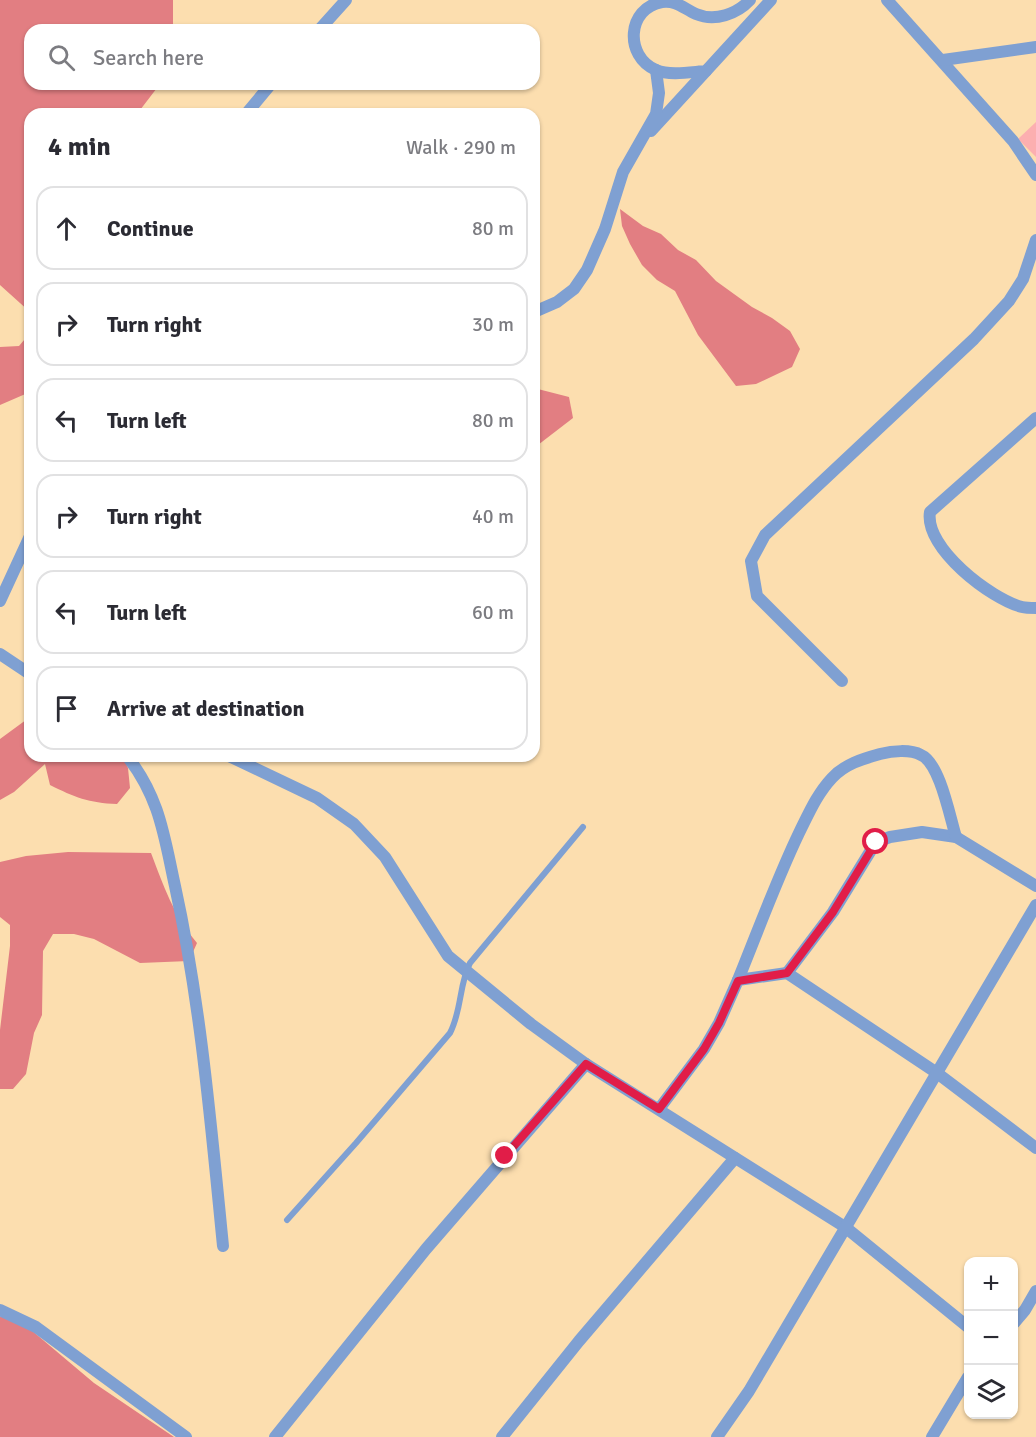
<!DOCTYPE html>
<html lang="en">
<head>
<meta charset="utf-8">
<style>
  :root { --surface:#fff; --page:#f7f7f7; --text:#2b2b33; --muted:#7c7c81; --line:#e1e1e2 }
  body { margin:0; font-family:Signika,sans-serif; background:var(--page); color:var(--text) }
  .controls { position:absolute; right:18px; bottom:18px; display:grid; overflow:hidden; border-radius:12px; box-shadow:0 2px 4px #0004 }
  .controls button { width:54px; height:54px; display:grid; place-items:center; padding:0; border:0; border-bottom:2px solid var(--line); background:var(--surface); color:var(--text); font:30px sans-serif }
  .stop { position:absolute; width:18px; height:18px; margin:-14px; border:4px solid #e11d48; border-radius:50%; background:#fff }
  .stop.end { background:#e11d48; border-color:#fff; box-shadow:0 2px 6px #0008 }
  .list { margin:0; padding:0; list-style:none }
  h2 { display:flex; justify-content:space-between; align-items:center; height:78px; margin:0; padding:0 24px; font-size:26px }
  h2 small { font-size:20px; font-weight:400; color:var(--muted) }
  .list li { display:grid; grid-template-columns:39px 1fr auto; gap:18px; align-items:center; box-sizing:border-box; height:84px; margin:0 12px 12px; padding:0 12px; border:2px solid var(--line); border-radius:18px }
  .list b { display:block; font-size:22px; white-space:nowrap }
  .list em { font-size:20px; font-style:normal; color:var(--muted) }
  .icon { flex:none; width:33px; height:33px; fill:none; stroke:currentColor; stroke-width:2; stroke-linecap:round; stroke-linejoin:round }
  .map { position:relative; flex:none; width:1036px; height:1437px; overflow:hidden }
  .search { position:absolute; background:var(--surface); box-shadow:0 2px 4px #0004; left:24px; top:24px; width:516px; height:66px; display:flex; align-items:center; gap:15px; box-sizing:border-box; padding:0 21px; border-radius:18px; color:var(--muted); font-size:22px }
  .panel { position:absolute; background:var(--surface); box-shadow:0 2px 4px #0004; left:24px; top:108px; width:516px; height:654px; border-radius:18px }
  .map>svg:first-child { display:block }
  .green { fill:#fcafb0 }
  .forest { fill:#e27e82 }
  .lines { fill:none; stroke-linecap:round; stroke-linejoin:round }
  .lane { stroke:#7fa0d2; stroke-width:6 }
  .street { stroke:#7fa0d2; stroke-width:12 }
  .route { stroke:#e11d48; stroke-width:8 }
</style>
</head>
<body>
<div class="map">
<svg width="1036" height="1437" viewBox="0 0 1036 1437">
  <rect width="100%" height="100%" fill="#fcdeaf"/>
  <polygon class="green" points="1036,122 1036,157 1018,139"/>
  <g class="forest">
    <polygon points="0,0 173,0 173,30 30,30 30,84 160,84 137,114 30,114 30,312 0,285"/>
    <polygon points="620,209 643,226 661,234 678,250 696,260 716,281 752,307 772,318 790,331 800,349 792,367 756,384 736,386 698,335 675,291 657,280 642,265 630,244 622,226"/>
    <polygon points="30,333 30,392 0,405 0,347 19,346"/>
    <polygon points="534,388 569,397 573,418 534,448"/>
    <path d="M 30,717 L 30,756 L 123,756 L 128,768 L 130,788 L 117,804 C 89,803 74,797 50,785 L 45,764 L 14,792 L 0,800 L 0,739 Z"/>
    <path d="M 68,852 L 151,853 C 164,887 173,914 197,943 L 189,961 L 140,963 L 94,939 L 74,934 L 53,934 L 43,951 L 42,1015 L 34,1033 L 26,1074 L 13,1089 L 0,1089 L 0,1030 L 10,946 L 10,925 L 0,917 L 0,862 L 26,856 Z"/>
    <polygon points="11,1313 94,1383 174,1437 0,1437 0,1317"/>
  </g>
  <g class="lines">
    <path class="lane" d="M 287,1220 L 356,1143 L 450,1033 C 462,1010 459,984 470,963 L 583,827"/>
    <g class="street">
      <path d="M 750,0 C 737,14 715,22 696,14 C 684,9 677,0 662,2 C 627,8 624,56 656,70 C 670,76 691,72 706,71 L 771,0"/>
      <polyline points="887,0 1013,141 1036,175"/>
      <polyline points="319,30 346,0"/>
      <polyline points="943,60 1036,47"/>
      <polyline points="246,114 271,84"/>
      <polyline points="651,131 706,71"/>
      <polyline points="534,312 557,302 574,289 587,270 605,229 623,172 656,114 659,93 656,70"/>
      <path d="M 1036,418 L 930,512 C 924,548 991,599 1022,607 C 1026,608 1032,608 1036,608"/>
      <polyline points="0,601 30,536"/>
      <polyline points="0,654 30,674"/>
      <polyline points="842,681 757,596 751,561 765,535 974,339 1009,301 1023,279 1036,240"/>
      <path d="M 127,756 C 160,798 164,836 175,886 C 201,1005 211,1126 223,1246"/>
      <polyline points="229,756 317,798 354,824 385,857 448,956 531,1024 586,1064 845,1227 968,1327"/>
      <polyline points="787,973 833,912 876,842 890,837 922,832 956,837 1036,886"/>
      <path d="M 738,980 C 758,931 776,881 799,833 C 809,813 817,794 832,778 C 845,764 862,759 880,754 C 892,751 910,749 921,755 C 940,763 950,818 956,837"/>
      <polyline points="659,1109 704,1049 719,1023 738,980 787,973 937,1073 1036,1148"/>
      <polyline points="0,1310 36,1327 186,1437"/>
      <polyline points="1014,1323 1025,1310 1036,1291"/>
      <polyline points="275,1437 426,1249 586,1064"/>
      <polyline points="502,1437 579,1341 735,1158"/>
      <polyline points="717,1437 749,1391 1036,905"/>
      <polyline points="932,1437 968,1377"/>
    </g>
  </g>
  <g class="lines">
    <polyline class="route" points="505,1156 586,1064 659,1109 704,1049 719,1023 738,981 787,973 833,912 876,842"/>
  </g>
</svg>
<div class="controls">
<button>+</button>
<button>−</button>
<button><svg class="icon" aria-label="layers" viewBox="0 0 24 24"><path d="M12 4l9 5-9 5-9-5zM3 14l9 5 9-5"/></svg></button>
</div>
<div class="stop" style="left:876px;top:842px"></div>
<div class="stop end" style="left:505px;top:1156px"></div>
<div class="search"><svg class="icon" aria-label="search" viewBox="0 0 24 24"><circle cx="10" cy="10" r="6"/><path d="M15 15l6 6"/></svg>Search here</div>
<section class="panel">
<h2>4 min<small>Walk · 290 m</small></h2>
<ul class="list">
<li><svg class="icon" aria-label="ahead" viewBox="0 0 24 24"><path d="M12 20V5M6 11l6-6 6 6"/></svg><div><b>Continue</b></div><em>80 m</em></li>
<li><svg class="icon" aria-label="right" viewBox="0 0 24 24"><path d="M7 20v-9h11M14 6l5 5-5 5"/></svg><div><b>Turn right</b></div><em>30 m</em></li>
<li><svg class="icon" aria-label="left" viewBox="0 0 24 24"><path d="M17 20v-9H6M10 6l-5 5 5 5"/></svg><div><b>Turn left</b></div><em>80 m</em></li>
<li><svg class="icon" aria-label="right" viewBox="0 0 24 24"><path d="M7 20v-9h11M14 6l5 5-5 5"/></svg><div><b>Turn right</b></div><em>40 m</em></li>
<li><svg class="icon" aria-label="left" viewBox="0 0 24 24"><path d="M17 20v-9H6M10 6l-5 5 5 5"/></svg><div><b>Turn left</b></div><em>60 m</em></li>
<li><svg class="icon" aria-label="arrive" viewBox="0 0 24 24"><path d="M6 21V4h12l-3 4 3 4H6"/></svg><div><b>Arrive at destination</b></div></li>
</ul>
</section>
</div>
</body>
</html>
